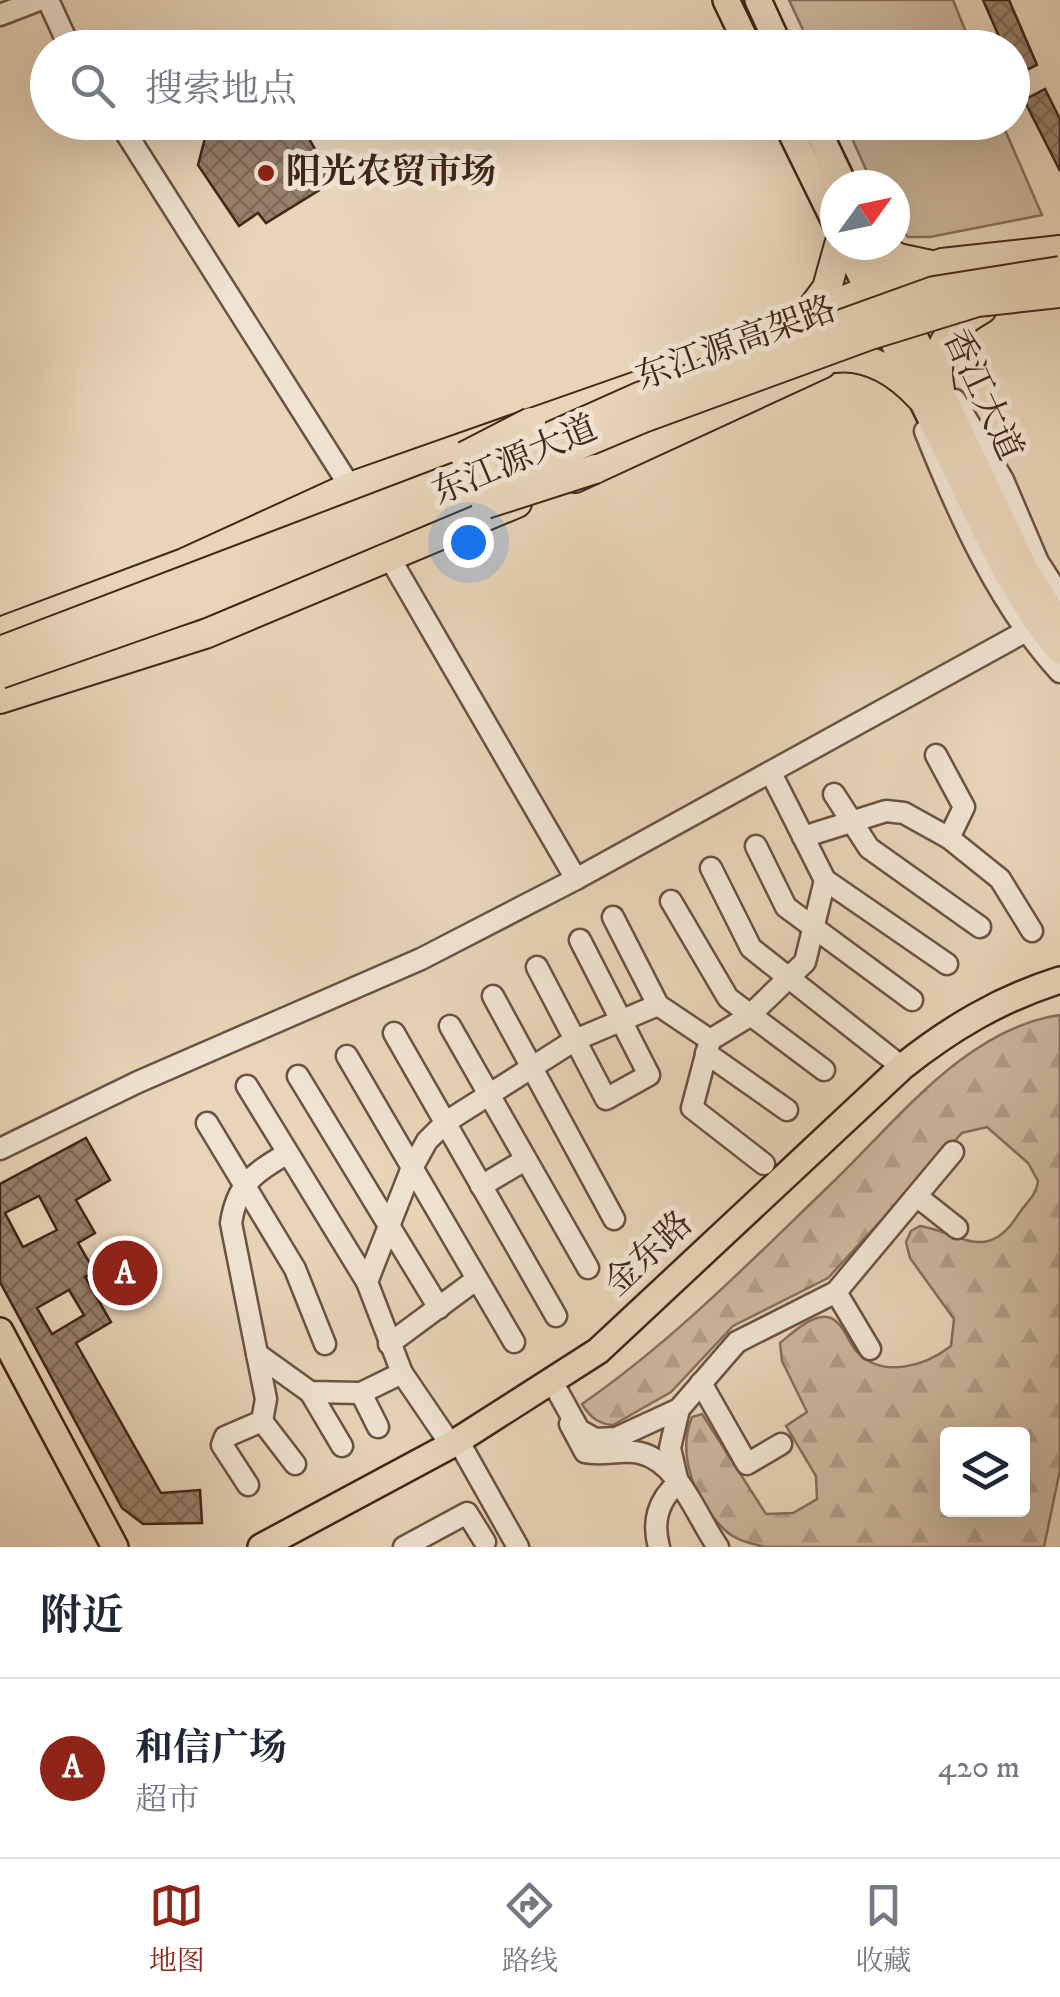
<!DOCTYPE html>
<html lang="zh">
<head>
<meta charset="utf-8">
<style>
  :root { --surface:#fff; --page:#f6f6f7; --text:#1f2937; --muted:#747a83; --line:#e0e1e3; --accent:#8f2418 }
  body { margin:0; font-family:"IM FELL DW Pica","Noto Serif SC",serif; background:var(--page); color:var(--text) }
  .controls { position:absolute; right:30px; bottom:30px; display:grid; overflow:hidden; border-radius:10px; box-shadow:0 10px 40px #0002 }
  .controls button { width:90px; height:90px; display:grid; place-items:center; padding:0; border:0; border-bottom:2px solid var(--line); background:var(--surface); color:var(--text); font:50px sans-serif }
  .compass { position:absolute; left:820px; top:170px; width:90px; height:90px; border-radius:50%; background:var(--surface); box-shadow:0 10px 40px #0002; rotate:57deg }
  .you { position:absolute; left:468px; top:542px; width:35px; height:35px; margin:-25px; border:8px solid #fff; border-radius:50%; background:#1a73e8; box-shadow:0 0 0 15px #1a73e833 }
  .badge { display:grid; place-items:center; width:65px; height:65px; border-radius:50%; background:var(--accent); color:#fff; font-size:32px; font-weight:700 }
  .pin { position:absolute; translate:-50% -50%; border:5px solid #fff; box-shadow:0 2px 10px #0006 }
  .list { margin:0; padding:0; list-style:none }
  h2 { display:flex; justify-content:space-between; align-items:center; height:130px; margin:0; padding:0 40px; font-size:42px }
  h2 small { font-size:32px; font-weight:400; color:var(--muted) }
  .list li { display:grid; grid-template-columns:65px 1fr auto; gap:30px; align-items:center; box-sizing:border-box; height:180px; padding:0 40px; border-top:2px solid var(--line) }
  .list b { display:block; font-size:38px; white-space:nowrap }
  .list p { margin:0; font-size:32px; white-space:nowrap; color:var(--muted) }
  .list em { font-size:32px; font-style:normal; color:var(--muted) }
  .icon { flex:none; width:55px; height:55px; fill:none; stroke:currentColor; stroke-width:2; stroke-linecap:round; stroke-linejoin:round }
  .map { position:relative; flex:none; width:1060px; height:1547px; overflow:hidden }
  .search { position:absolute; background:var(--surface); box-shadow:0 10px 40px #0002; left:30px; right:30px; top:30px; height:110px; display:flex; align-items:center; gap:25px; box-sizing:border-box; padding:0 35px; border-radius:55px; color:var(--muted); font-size:38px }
  .sheet { height:310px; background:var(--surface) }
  nav { display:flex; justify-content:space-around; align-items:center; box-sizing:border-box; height:140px; border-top:2px solid var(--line); background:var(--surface); font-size:28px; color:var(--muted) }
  nav a { display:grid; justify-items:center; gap:5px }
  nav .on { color:var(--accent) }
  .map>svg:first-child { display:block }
  .green { fill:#ccb69d; stroke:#866e5c; stroke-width:2.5 }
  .forest { fill:url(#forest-firs); stroke:#866e5c; stroke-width:2.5; fill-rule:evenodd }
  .building { fill:url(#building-cross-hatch); stroke:#41261a; stroke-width:2.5; fill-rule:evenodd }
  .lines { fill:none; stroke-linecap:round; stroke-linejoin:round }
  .minor-casing { stroke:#6b5242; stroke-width:25 }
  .major-casing { stroke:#41261a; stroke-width:30 }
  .highway-casing { stroke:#41261a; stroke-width:32 }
  .minor { stroke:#f0e3d1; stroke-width:20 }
  .major { stroke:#e8d4b8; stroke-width:25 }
  .highway { stroke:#e8d4b8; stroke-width:28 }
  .highway-bridge-casing { stroke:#41261a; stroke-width:32; stroke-linecap:butt }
  .highway-bridge { stroke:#e8d4b8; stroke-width:28 }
  .poi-dot { fill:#8f2418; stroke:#f0e3d1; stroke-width:4 }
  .labels { text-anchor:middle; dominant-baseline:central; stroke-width:10; stroke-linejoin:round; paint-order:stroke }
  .poi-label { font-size:35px; font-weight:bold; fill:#41261a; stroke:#f0e3d1; text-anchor:start }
  .street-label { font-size:35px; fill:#41261a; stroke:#f0e3d1 }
</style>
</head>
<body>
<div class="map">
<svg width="1060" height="1547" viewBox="0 0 1060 1547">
  <defs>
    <pattern id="forest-firs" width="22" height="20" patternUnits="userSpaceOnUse" patternTransform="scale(2.5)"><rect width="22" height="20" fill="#ccb69d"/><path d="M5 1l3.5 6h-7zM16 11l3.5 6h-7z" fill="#b09c87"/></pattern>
    <pattern id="building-cross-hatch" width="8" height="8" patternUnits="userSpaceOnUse" patternTransform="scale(2.5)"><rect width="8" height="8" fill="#98806c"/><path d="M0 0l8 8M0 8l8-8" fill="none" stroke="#7e6958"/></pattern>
  </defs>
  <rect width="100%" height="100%" fill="#e8d4b8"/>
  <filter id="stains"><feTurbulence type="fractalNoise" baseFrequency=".002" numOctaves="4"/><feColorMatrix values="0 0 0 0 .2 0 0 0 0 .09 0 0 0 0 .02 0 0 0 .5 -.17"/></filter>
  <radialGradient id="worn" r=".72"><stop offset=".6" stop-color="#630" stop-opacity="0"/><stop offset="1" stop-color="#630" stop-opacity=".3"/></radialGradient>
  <g class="green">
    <polygon points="789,0 953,0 972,47 811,47"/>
    <polygon points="845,123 1002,123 1042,215 930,237 908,237 895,225 895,185 873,185"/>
  </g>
  <path class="forest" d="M 1060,1015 L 1060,1470 L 1044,1547 L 764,1547 C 751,1543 737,1541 727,1532 C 696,1504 676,1456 692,1417 L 702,1414 L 766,1514 L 793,1513 L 817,1499 L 816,1476 L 786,1426 L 807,1412 L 782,1361 L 780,1343 C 791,1334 811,1315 827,1317 C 842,1319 848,1342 857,1352 C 883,1379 925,1366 951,1346 L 954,1319 L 910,1258 L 906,1242 L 911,1231 L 920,1226 C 961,1233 987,1264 1018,1215 C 1026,1202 1036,1197 1038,1181 L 1028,1163 L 987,1127 L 962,1133 L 828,1278 L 733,1326 L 671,1392 L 613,1425 C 598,1424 590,1417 582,1404 C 673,1341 752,1260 832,1183 C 896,1122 966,1028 1060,1015 ZM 948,1434 L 1022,1434 L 1022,1510 L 948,1510 Z"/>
  <g class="building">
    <polygon points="983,0 1009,0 1037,65 1016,75 1012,48 1004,48"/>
    <polygon points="1045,89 1060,119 1060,171 1024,100"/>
    <polygon points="249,122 299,122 334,181 266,223 258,213 239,226 198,165 205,138"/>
    <path d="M 86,1138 L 110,1180 L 76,1200 L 95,1233 L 78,1243 L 95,1272 L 85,1277 L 111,1322 L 76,1343 L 161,1493 L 200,1490 L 202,1523 L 143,1524 L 122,1508 L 0,1282 L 0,1184 ZM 39,1196 L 57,1230 L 23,1247 L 5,1213 ZM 69,1290 L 84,1315 L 52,1334 L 37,1308 Z"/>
  </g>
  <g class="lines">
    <g class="minor-casing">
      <g id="minor">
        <polyline points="48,0 70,48"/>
        <polyline points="0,15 39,0"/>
        <polyline points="119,122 356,496"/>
        <polyline points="955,400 1003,480 1038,562 1060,596"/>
        <path d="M 925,431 C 959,516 998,604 1060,672"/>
        <polyline points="384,548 576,879"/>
        <polyline points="936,755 964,807 949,838"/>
        <polyline points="771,773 825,880 947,964"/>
        <polyline points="834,794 869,848 980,927"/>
        <polyline points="803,837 886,811 904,813 949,838 1000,879 1032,931"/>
        <polyline points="756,846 786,907 912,1000"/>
        <polyline points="711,868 751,948 902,1067"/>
        <polyline points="671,901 728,998 824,1070"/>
        <polyline points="613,917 658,1005 710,1040 748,1017 805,962 825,880"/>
        <polyline points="537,967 606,1099 649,1075 580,940"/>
        <polyline points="493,996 614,1219"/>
        <polyline points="450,1026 588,1268"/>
        <polyline points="394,1033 556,1316"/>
        <polyline points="710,1040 692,1108 764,1164"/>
        <polyline points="706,1053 787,1110"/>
        <polyline points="347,1056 514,1342"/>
        <polyline points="298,1076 439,1308"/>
        <polyline points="247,1086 367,1282"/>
        <polyline points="207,1123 295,1269 325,1344"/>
        <polyline points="0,1149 138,1082 421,959 576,879 1037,625"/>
        <polyline points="481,1186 525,1160"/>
        <polyline points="919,1198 957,1228"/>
        <polyline points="836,1292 870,1349"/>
        <polyline points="389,1344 477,1279"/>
        <polyline points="257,1354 310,1392 361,1393 402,1373"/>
        <polyline points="701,1383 747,1464 781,1444"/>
        <polyline points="310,1392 342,1446"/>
        <polyline points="558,1392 579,1430 595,1439 616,1438 679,1409 737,1342 836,1292 953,1152"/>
        <polyline points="361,1393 378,1427"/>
        <polyline points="262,1421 295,1464"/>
        <path d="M 570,1424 L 585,1452 C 603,1456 622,1449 640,1453 C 679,1462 696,1516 718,1547"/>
        <polyline points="451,1445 402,1373 367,1282 411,1170 427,1141 446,1122 575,1040 658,1005"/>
        <polyline points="464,1451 518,1547"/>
        <path d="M 248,1485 L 222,1445 L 225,1437 L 262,1421 L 266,1399 L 231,1223 C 237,1184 253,1174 286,1154"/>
        <polyline points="404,1547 467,1513 485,1542"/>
        <path d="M 659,1547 C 652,1522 658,1500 678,1483 L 670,1448 L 679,1409"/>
      </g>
    </g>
    <g class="major-casing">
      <g id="major">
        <polyline points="726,0 749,48"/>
        <polyline points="758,0 780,48"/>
        <polyline points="786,122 835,222"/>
        <polyline points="814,122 844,185"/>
        <path d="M 846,245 C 883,321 920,396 957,472 C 987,534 1015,599 1060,651"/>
        <polyline points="871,245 1025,569 1060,626"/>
        <polyline points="0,1331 115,1547"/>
        <path d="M 261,1547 L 451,1445 L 598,1351 L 902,1067 C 951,1028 1000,999 1060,980"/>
      </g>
    </g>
    <g class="highway-casing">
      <g id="highway">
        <polyline points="878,245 898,258 931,265"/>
        <polyline points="807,315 827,288 839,245"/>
        <path d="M 834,358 C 869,354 897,372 920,397"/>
        <path d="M 940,390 C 932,349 948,328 982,309"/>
        <polyline points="575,478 822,364"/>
        <polyline points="0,632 184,563 350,487 643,384 888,282 942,263 1060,250"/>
        <polyline points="0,699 205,634 517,503"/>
      </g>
    </g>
    <use href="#minor" class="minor"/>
    <use href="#major" class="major"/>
    <use href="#highway" class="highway"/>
    <g class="highway-bridge-casing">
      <g id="highway-bridge">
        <polyline points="465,456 531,422"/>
        <polyline points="486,504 595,469"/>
        <polyline points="0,651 480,468 639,397 934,291 1060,271"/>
        <polyline points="0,674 199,604 643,418 870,335 977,302 1060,293"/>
      </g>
    </g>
    <use href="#highway-bridge" class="highway-bridge"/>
  </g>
  <circle class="poi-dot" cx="266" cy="173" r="10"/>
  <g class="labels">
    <g class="poi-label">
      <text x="286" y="173">阳光农贸市场</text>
    </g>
    <g class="street-label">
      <text transform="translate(736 344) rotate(-20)">东江源高架路</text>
      <text transform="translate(982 395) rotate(65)">香江大道</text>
      <text transform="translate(515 461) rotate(-23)">东江源大道</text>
      <text transform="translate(649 1254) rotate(-43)">金东路</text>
    </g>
  </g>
  <rect width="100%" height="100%" filter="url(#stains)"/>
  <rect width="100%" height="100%" fill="url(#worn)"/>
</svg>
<div class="controls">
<button><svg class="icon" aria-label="layers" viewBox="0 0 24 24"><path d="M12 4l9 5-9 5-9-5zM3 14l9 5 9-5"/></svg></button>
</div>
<svg class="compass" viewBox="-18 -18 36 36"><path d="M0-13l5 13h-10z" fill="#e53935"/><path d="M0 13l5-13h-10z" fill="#747a83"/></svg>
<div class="you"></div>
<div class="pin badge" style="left:125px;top:1273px">A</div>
<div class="search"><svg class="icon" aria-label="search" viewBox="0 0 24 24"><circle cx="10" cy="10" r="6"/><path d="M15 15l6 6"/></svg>搜索地点</div>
</div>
<section class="sheet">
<h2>附近<small></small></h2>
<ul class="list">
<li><span class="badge">A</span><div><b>和信广场</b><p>超市</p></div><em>420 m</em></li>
</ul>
</section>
<nav>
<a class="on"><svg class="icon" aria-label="map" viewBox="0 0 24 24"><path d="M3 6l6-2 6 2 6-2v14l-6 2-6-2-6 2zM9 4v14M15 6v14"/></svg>地图</a>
<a><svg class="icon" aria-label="directions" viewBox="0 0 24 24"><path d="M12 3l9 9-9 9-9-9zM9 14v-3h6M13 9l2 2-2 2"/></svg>路线</a>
<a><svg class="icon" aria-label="saved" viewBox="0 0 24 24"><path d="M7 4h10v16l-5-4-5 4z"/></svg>收藏</a>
</nav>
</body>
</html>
